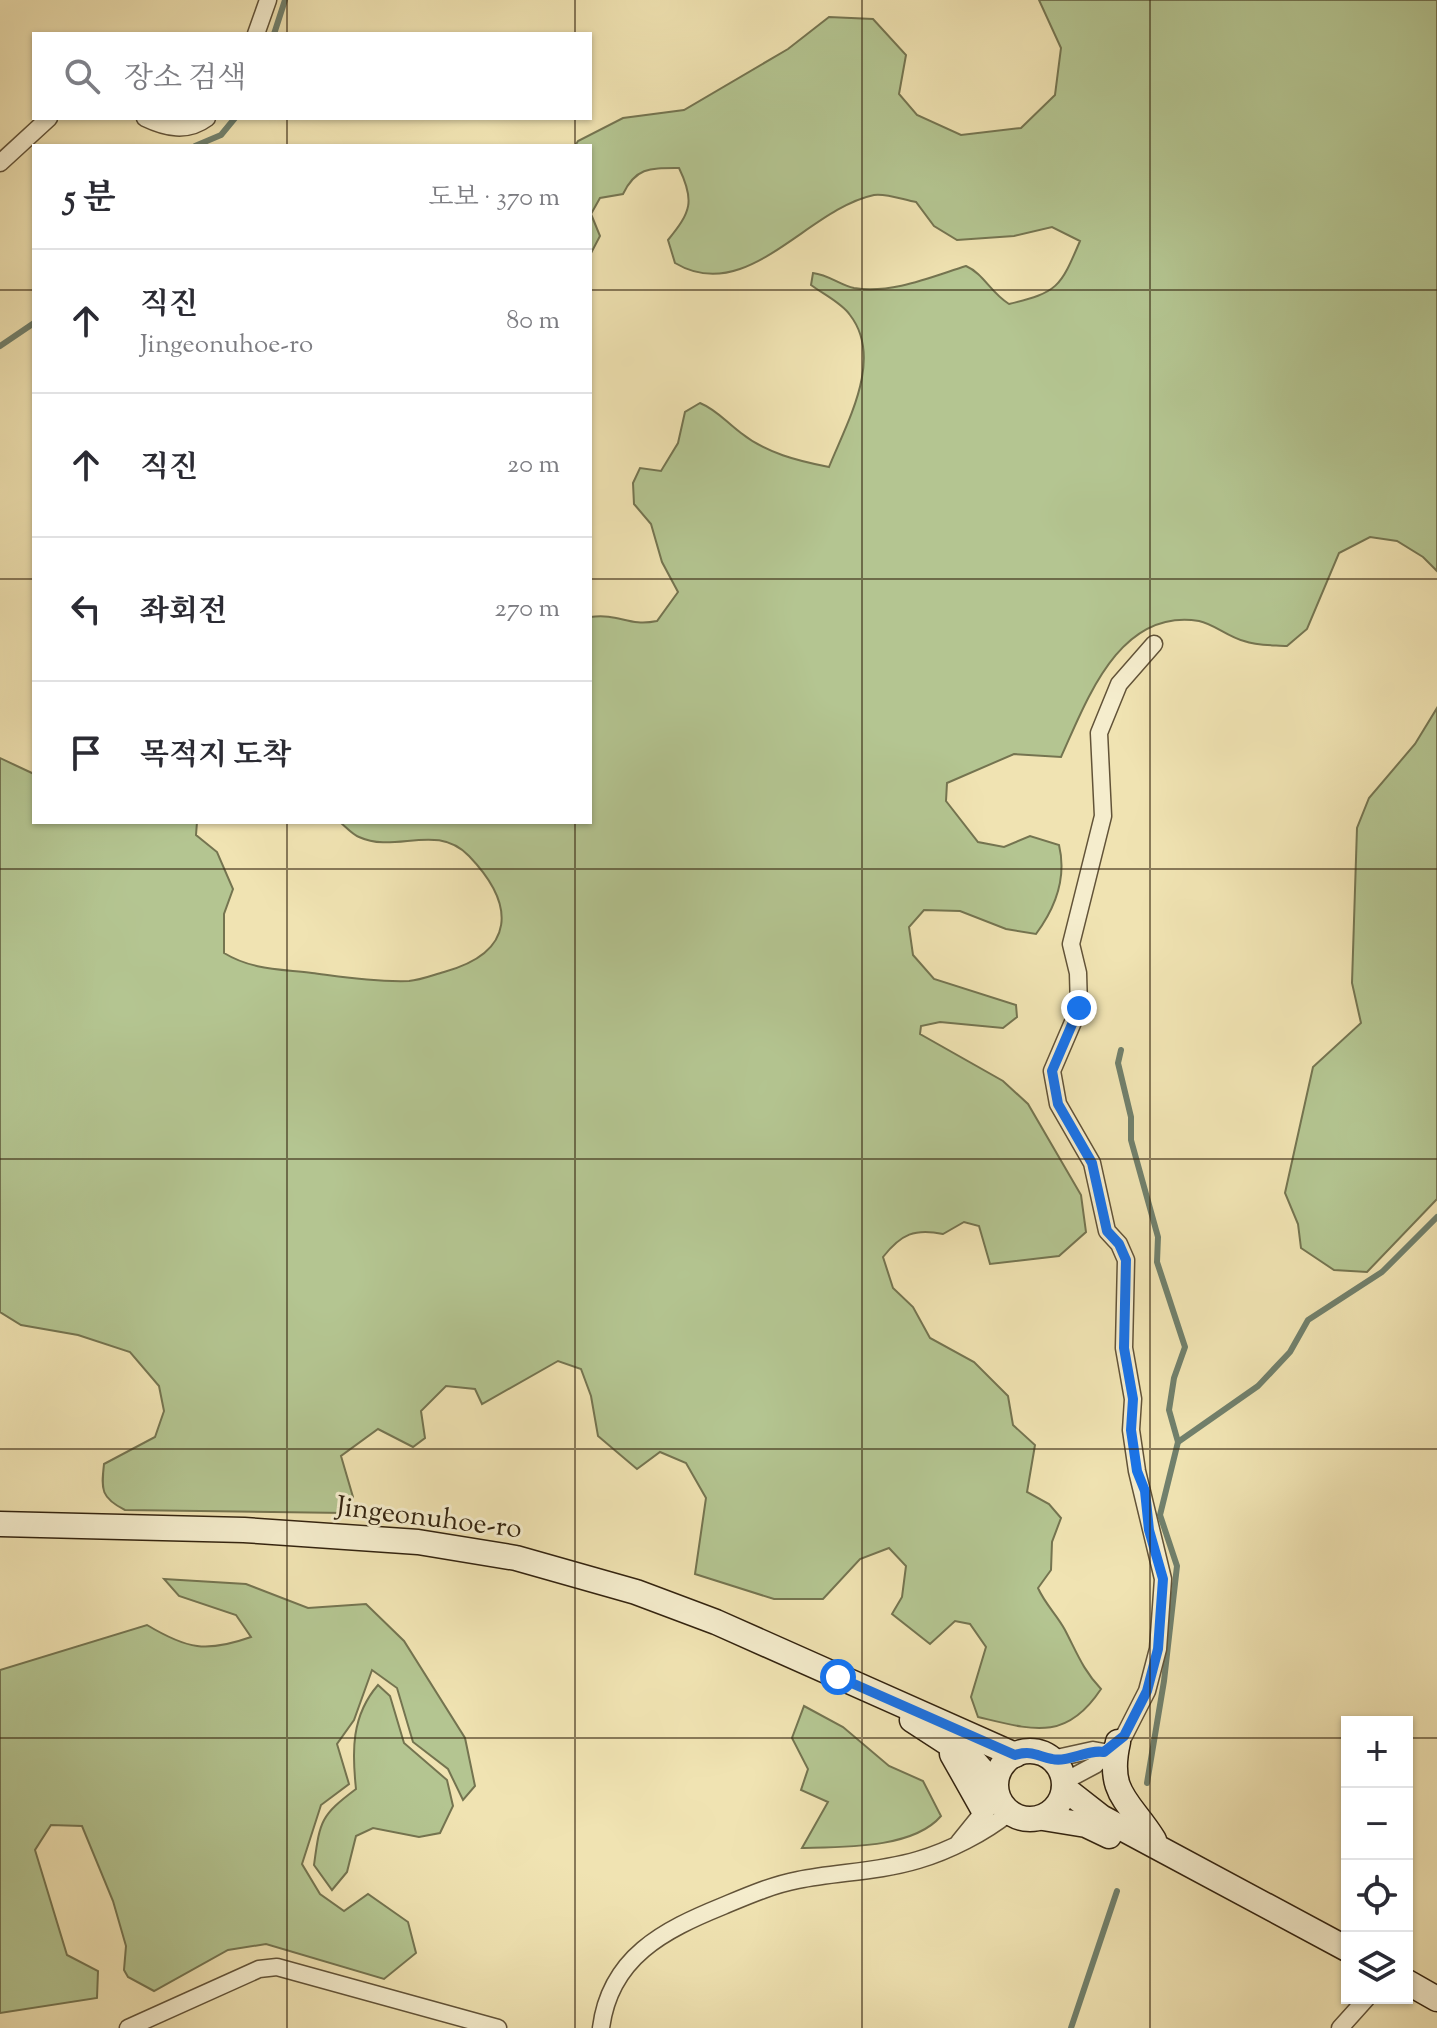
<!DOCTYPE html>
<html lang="ko">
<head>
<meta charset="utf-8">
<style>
  :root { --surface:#fff; --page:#f7f7f7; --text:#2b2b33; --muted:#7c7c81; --line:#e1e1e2 }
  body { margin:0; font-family:"Sorts Mill Goudy","Noto Serif KR",serif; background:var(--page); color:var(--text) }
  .controls { position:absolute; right:24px; bottom:24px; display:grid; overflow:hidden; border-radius:0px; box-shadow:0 2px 6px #0004 }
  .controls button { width:72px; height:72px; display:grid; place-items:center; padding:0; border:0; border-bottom:2px solid var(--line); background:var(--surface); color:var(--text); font:40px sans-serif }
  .stop { position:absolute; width:24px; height:24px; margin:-18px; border:6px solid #1a73e8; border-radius:50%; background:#fff }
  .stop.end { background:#1a73e8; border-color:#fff; box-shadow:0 2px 8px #0008 }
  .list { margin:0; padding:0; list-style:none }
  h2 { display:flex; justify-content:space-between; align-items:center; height:104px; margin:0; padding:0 32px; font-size:34px }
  h2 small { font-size:26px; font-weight:400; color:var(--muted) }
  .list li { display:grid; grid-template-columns:52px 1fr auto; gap:24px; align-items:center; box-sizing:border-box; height:144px; padding:0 32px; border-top:2px solid var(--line) }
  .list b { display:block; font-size:30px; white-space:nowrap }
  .list p { margin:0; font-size:26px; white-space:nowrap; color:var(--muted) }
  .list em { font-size:26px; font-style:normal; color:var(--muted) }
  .icon { flex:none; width:44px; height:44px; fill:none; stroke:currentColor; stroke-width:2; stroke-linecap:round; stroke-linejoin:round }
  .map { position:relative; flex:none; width:1437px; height:2028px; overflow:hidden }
  .search { position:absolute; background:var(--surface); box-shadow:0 2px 6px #0004; left:32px; top:32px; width:560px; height:88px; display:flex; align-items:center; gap:20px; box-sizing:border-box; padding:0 28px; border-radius:0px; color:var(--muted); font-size:30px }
  .panel { position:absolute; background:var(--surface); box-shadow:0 2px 6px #0004; left:32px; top:144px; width:560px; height:680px; border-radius:0px }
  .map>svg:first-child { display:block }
  .green { fill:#b4c591; stroke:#747450; stroke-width:2 }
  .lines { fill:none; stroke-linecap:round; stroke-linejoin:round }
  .stream { stroke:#71806c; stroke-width:6 }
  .minor-casing { stroke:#625338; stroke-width:19 }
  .secondary-casing { stroke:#33230f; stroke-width:27 }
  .minor { stroke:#f5edcd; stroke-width:16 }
  .secondary { stroke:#f5edcd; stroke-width:24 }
  .route { stroke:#1a73e8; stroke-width:10 }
  .grid { fill:none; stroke:#33230f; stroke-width:2; stroke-opacity:0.55 }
  .labels { text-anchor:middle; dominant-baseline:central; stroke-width:6; stroke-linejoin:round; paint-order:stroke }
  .street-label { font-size:28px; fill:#33230f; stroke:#f5edcd }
</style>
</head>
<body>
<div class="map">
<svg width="1437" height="2028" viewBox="0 0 1437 2028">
  <rect width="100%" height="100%" fill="#f0e3b2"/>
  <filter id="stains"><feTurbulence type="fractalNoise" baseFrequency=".0025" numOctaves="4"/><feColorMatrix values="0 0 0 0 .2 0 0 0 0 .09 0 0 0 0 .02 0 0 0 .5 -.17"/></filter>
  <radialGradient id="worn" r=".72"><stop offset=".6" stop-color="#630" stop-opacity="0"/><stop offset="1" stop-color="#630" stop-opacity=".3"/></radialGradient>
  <g class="green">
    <path d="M 1039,0 L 1437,0 L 1437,571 L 1423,557 L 1397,541 L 1370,537 L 1339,553 L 1307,629 L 1287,646 C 1273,645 1257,646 1244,641 C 1228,637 1214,624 1199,621 C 1119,608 1087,700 1061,757 L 1014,754 L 947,783 L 946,801 L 978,842 L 1004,847 L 1030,836 L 1059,845 C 1067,878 1056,907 1036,934 L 1006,929 L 960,911 L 924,910 L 909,927 L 913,955 L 934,979 L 1016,1005 L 1017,1017 L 1003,1028 L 940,1022 L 921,1026 L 920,1034 L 1003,1081 L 1028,1104 L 1081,1195 L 1086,1232 L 1059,1256 L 990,1264 L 979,1226 L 964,1222 L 943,1234 C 915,1228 901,1234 883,1257 L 893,1288 L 913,1307 L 930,1338 L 974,1362 L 1008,1396 L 1013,1425 L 1035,1445 L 1027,1492 L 1049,1504 L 1061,1518 L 1052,1542 L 1051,1570 L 1038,1588 C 1045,1604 1057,1615 1065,1630 C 1077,1653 1083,1670 1101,1689 C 1066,1742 1033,1730 978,1717 L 971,1697 L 986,1647 L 970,1624 L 955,1621 L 930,1644 L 892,1614 L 902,1597 L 906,1566 L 889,1548 L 860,1559 L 823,1599 L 774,1599 L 695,1574 L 706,1498 L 686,1463 L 660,1452 L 637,1469 L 598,1436 L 591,1396 L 581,1369 L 558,1361 L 482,1404 L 475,1389 L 446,1386 L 421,1411 L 425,1438 L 413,1447 L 378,1429 L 341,1456 L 353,1497 L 346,1513 L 125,1510 C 101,1498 101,1490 104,1464 L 155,1437 L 164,1411 L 159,1386 L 130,1352 L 78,1335 L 21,1325 L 0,1312 L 0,758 L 34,774 L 34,822 L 197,822 L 196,835 L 217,852 L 233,889 L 224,914 L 224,953 C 252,970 280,969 312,973 C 344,977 376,982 409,981 C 421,980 433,975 444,972 C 516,952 516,905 469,856 C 436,822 396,854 359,837 C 352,834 346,827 340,822 L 590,822 L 590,617 C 620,613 628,627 657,621 L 678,592 L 662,562 L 651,524 L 634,504 L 633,483 L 640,468 L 661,471 L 678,443 L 685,412 L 700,403 C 717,410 726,422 741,433 C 766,453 798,461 829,467 C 847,422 884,359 850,315 C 842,303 823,294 811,285 L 813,273 C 829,275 840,285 854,288 C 892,294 931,277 966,266 C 984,274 990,292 1009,304 C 1058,292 1060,288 1080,241 L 1052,227 L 1014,236 L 957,240 L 934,226 L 916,202 C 904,200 886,193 874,195 C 807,209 747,306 675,263 L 668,240 C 691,212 695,201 679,168 C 650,168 636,167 623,194 L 600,198 L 591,214 L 600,236 L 590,255 L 590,146 L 575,146 L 578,141 L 623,118 L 684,110 L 788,49 L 829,17 L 873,19 L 906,55 L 899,94 L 917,115 L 961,135 L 1021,128 L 1055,95 L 1061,48 Z"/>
    <polygon points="1437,708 1437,1199 1367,1272 1334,1270 1301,1248 1298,1224 1285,1193 1313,1067 1361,1023 1352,983 1357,828 1369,798 1415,744"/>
    <path d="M 164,1579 L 246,1584 L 308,1608 L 366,1604 L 404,1641 L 465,1738 L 475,1786 L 463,1800 L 448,1769 L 413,1742 L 397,1688 L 372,1670 L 354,1720 L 337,1744 L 349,1784 L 321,1805 L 302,1864 L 320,1894 L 344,1911 L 368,1894 L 408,1922 L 416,1953 L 384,1979 L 266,1944 L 228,1950 L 154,1991 L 128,1977 L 124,1970 L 126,1946 L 113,1901 L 82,1826 L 51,1825 L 35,1850 L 67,1955 L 98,1971 L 97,1998 L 0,2013 L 0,1670 L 147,1625 C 187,1649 206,1653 251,1637 L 236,1615 L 179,1596 Z"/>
    <path d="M 378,1685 L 390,1696 L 404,1743 L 447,1780 L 453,1806 L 440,1833 L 419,1837 L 373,1828 L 356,1836 L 347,1872 L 332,1890 L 314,1865 C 320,1821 320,1816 356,1789 C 352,1752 351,1716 378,1685 Z"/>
    <path d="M 804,1706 L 843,1727 L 889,1766 L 923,1781 L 941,1816 C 913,1849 842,1847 802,1848 L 828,1802 L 801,1790 L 808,1769 L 792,1738 Z"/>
  </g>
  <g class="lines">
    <g class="stream">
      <polyline points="274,34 285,0"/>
      <polyline points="195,146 221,135 235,118"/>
      <polyline points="0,346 34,323"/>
      <polyline points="1121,1050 1118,1063 1131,1117 1131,1140 1158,1237 1157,1262 1185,1347 1174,1378 1169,1410 1178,1442"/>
      <polyline points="1147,1783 1164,1681 1177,1566 1160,1515 1178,1442 1258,1386 1290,1352 1308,1320 1382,1272 1437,1217"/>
      <polyline points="1071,2028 1117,1891"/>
    </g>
    <g class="minor-casing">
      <g id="minor">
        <polyline points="256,34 268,0"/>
        <path d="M 145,118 C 166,128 187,133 207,118"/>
        <polyline points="0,163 49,118"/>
        <polyline points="1052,1759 1093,1750 1104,1752"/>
        <polyline points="1065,1781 1095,1765 1124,1736 1147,1691 1158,1649 1163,1579 1137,1471 1131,1430 1133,1399 1124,1348 1126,1260 1119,1244 1107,1231 1092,1163 1058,1104 1052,1071 1079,1008 1078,973 1071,944 1103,816 1099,733 1119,684 1154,644"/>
        <polyline points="959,1842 997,1795"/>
        <polyline points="128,2028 259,1969 277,1967 498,2028"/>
        <path d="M 601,2028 C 610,1957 664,1930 723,1906 C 747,1896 772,1885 798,1880 C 837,1872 878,1872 918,1860 C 949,1851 984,1833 1009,1813"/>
        <polyline points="1340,2028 1367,1998"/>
      </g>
    </g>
    <g class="secondary-casing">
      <g id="secondary">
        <polyline points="0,1524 244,1530 418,1542 516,1558 636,1592 716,1622 1015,1755"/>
        <polyline points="912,1720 972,1759 995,1785"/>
        <path d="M 1118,1742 C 1106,1794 1130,1801 1154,1840"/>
        <circle cx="1030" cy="1785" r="34"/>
        <polyline points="952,1754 983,1809"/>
        <polyline points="1064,1788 1101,1817 1347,1949"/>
        <polyline points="1043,1818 1086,1825 1109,1836"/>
        <polyline points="1407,1982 1437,1999"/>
      </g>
    </g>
    <use href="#minor" class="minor"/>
    <use href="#secondary" class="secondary"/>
  </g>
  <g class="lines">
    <path class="route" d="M 838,1677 L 1015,1755 C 1032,1750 1037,1756 1052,1759 C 1068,1763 1087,1749 1104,1752 L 1124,1736 L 1147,1691 L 1158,1649 L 1163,1579 L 1149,1530 L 1145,1491 L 1137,1471 L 1131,1430 L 1133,1399 L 1124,1348 L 1126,1260 L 1119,1244 L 1107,1231 L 1092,1163 L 1058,1104 L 1052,1071 L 1079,1008"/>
  </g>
  <path class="grid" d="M 287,0 L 287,34M 575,0 L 575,34M 862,0 L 862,2028M 1150,0 L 1150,2028M 287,118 L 287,146M 575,118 L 575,146M 0,290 L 34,290M 590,290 L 1437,290M 0,579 L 34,579M 590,579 L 1437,579M 287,822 L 287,2028M 575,822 L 575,2028M 0,869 L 1437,869M 0,1159 L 1437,1159M 0,1449 L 1437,1449M 0,1738 L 1347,1738M 1407,1738 L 1437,1738"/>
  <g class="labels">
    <g class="street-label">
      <text transform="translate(429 1519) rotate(7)">Jingeonuhoe-ro</text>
    </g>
  </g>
  <rect width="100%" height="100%" filter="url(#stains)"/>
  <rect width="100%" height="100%" fill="url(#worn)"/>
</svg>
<div class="controls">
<button>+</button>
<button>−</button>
<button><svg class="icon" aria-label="locate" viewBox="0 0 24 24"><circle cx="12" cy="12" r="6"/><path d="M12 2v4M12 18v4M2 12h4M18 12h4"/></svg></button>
<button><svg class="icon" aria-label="layers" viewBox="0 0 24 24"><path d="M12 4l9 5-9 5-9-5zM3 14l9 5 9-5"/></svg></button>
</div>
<div class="stop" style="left:838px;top:1677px"></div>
<div class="stop end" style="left:1079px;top:1008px"></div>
<div class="search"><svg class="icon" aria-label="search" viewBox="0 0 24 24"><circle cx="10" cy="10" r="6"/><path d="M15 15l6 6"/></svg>장소 검색</div>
<section class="panel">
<h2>5 분<small>도보 · 370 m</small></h2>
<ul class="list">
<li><svg class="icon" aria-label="ahead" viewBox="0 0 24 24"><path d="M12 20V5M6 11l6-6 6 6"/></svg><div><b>직진</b><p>Jingeonuhoe-ro</p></div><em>80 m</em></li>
<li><svg class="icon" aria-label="ahead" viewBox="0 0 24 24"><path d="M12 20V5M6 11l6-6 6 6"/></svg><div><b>직진</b></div><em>20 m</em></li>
<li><svg class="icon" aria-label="left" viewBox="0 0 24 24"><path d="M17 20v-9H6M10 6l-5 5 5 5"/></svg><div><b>좌회전</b></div><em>270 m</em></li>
<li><svg class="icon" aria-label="arrive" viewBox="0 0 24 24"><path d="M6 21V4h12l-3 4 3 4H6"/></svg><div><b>목적지 도착</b></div></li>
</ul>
</section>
</div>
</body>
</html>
